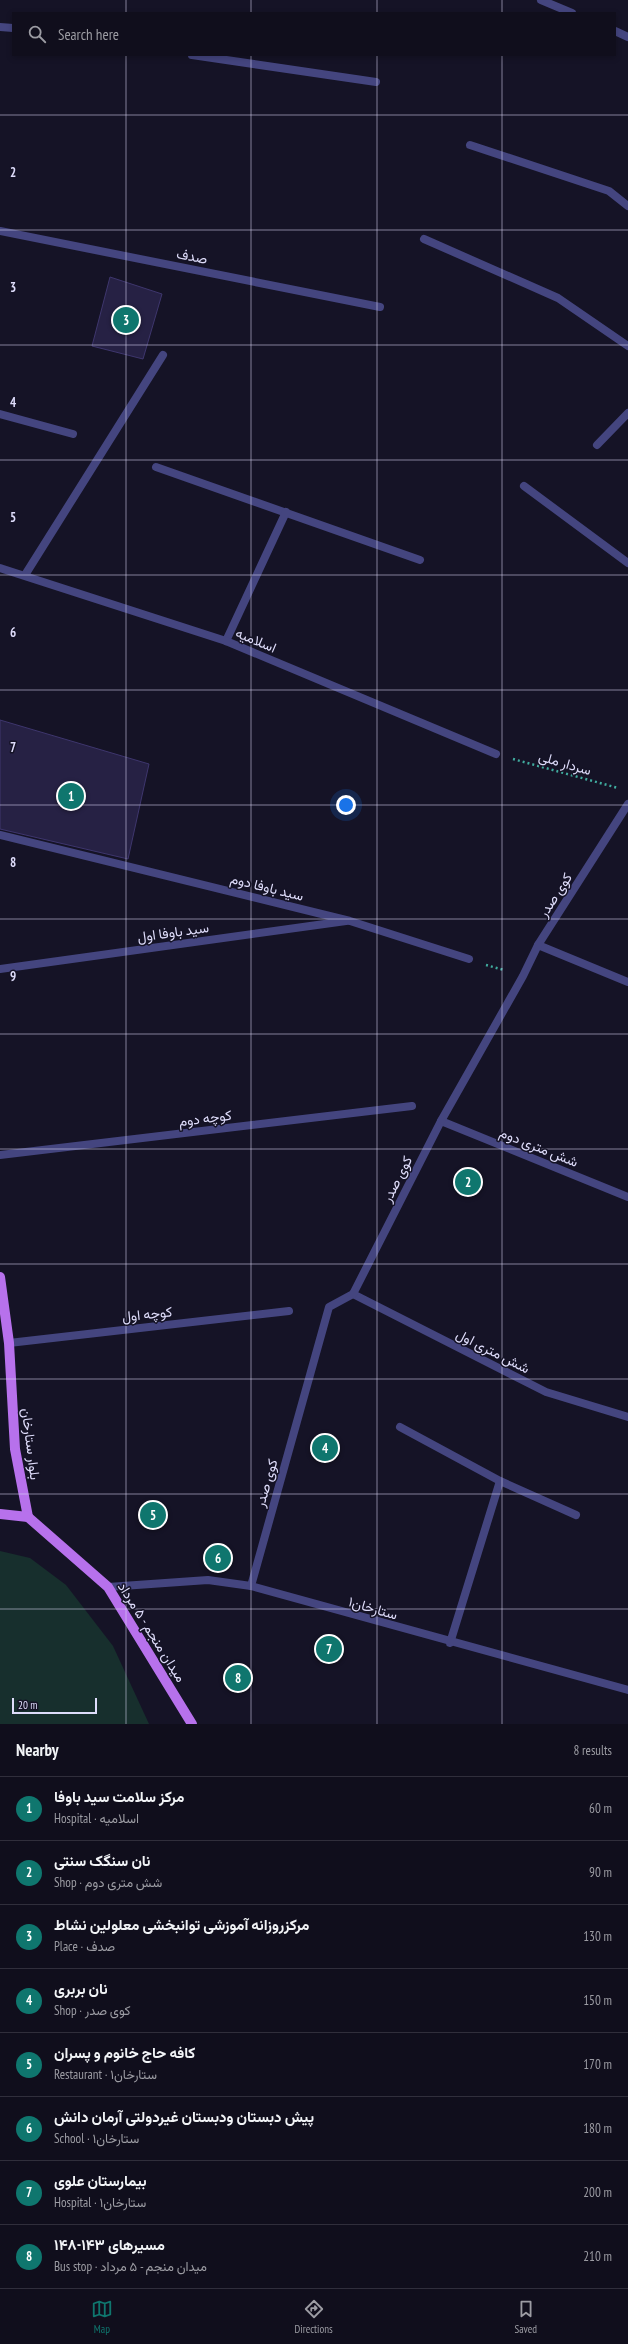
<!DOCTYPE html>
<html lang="en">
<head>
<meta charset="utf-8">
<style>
  :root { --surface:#100e1c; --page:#1e1c29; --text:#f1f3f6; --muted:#9c9ca3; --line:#302e3b; --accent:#0f766e }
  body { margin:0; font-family:"PT Sans Narrow",Vazirmatn,sans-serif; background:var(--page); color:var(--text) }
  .scale { position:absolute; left:12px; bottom:10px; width:85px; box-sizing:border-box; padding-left:4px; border:2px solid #dedcfa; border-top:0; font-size:11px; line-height:14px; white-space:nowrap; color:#dedcfa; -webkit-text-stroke:3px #151326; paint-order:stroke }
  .you { position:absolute; left:346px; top:805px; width:14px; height:14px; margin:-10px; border:3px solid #fff; border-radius:50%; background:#1a73e8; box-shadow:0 0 0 6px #1a73e833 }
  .badge { display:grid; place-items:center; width:26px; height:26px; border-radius:50%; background:var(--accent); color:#fff; font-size:13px; font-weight:700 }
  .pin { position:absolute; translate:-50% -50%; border:2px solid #fff; box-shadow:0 1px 4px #0006 }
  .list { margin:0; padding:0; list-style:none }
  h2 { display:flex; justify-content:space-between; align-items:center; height:52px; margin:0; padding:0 16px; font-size:17px }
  h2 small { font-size:13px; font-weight:400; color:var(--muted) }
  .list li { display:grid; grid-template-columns:26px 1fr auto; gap:12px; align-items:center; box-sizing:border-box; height:64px; padding:0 16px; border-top:1px solid var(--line) }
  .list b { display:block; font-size:15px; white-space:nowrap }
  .list p { margin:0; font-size:13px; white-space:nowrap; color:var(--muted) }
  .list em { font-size:13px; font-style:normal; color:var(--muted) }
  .icon { flex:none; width:22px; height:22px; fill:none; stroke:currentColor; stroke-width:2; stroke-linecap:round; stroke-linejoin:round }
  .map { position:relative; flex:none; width:628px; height:1724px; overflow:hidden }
  .search { position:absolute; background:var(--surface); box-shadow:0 2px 6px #0003; left:12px; right:12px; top:12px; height:44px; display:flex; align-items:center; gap:10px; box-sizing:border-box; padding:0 14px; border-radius:0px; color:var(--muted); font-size:15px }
  .sheet { height:564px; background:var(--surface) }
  nav { display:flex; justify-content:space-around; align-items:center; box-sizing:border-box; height:56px; border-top:1px solid var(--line); background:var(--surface); font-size:11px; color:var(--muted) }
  nav a { display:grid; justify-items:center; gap:2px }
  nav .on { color:var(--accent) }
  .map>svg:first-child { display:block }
  .green { fill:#172f2d }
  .building { fill:#262144; stroke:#3e366d }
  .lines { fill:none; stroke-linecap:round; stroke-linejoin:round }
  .path { stroke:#40ab9e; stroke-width:2.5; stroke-dasharray:2 3; stroke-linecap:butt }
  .lane { stroke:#44457f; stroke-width:8 }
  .street { stroke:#44457f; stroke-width:8 }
  .primary { stroke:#b771ec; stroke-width:10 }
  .grid { fill:none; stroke:#dedcfa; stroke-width:1; stroke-opacity:0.55 }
  .labels { text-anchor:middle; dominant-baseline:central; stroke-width:3; stroke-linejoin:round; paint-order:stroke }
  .street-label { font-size:14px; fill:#dedcfa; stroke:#151326 }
  .grid-label { font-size:13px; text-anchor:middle; font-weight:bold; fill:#dedcfa; stroke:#151326; stroke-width:3; stroke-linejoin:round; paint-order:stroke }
</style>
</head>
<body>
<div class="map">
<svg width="628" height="1724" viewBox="0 0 628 1724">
  <rect width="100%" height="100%" fill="#151326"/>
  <polygon class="green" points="0,1551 30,1558 66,1585 113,1646 149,1724 0,1724"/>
  <g class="building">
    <polygon points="110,277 162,294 143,359 92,346"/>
    <polygon points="0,720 149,764 128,859 0,829"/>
  </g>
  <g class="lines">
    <g class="path">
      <polyline points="513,759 618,788"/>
      <polyline points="486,965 504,970"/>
    </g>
    <g class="lane">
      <polyline points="541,0 572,13"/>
      <polyline points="615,31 628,37"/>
      <polyline points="470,145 609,191 628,206"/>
      <polyline points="424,239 558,298 628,346"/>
      <polyline points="0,414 73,434"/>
      <polyline points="597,445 628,413"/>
      <polyline points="156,467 420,560"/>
      <polyline points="524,486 628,563"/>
      <polyline points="25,575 163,355"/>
      <polyline points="226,641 286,512"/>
      <polyline points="0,835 350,921 469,959"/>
      <polyline points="0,969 346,921"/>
      <polyline points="0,1155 412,1106"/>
      <polyline points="9,1343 289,1311"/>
      <polyline points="400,1427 500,1481 576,1515"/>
      <polyline points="450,1643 500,1481"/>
    </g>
    <g class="street">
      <polyline points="0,27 13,28"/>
      <polyline points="192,55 376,82"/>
      <polyline points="0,231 380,307"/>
      <polyline points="0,568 226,641 496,754"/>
      <polyline points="538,945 628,982"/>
      <polyline points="441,1121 628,1197"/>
      <polyline points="353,1294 546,1392 628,1417"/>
      <polyline points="251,1586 329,1307 353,1294 441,1121 523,976 538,945 628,804"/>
      <polyline points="108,1587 208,1580 251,1586 628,1690"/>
    </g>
    <g class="primary">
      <polyline points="0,1277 9,1343 15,1449 28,1517"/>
      <polyline points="0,1514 28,1517 108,1587 192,1724"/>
    </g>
  </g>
  <path class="grid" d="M 126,0 L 126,13M 251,0 L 251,13M 377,0 L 377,13M 502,0 L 502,13M 126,55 L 126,1724M 251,55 L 251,1724M 377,55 L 377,1724M 502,55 L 502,1724M 0,115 L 628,115M 0,230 L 628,230M 0,345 L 628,345M 0,460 L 628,460M 0,575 L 628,575M 0,690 L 628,690M 0,805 L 628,805M 0,919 L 628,919M 0,1034 L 628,1034M 0,1149 L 628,1149M 0,1264 L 628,1264M 0,1379 L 628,1379M 0,1494 L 628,1494M 0,1609 L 628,1609"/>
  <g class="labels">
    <g class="street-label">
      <text transform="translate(192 256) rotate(11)">صدف</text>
      <text transform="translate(256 640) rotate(23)">اسلامیه</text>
      <text transform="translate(565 763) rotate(16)">سردار ملی</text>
      <text transform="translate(267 887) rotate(14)">سید باوفا دوم</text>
      <text transform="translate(555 895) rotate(-57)">کوی صدر</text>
      <text transform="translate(173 932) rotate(-8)">سید باوفا اول</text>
      <text transform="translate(205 1118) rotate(-7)">کوچه دوم</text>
      <text transform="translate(539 1147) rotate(22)">شش متری دوم</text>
      <text transform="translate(397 1179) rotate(-63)">کوی صدر</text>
      <text transform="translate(147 1314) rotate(-6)">کوچه اول</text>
      <text transform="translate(493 1351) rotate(27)">شش متری اول</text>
      <text transform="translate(31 1444) rotate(83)">بلوار ستارخان</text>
      <text transform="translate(266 1483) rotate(-74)">کوی صدر</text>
      <text transform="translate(373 1608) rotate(16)">ستارخان۱</text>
      <text transform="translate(152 1632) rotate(58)">میدان منجم - ۵ مرداد</text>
    </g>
  </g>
  <g class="grid-label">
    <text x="13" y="177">2</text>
    <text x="13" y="292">3</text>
    <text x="13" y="407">4</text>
    <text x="13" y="522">5</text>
    <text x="13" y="637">6</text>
    <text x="13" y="752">7</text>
    <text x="13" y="867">8</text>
    <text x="13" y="981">9</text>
  </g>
</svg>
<div class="scale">20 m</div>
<div class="you"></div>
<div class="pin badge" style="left:71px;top:796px">1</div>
<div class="pin badge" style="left:468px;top:1182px">2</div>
<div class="pin badge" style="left:126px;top:320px">3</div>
<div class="pin badge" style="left:325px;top:1448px">4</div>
<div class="pin badge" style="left:153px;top:1515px">5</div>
<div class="pin badge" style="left:218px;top:1558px">6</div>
<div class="pin badge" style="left:329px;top:1649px">7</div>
<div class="pin badge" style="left:238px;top:1678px">8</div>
<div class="search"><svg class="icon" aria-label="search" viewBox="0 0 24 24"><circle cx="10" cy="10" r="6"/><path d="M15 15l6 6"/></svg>Search here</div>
</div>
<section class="sheet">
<h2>Nearby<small>8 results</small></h2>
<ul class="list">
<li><span class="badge">1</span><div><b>مرکز سلامت سید باوفا</b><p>Hospital · اسلامیه</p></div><em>60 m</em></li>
<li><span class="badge">2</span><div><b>نان سنگک سنتی</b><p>Shop · شش متری دوم</p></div><em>90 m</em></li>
<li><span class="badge">3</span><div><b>مرکزروزانه آموزشی توانبخشی معلولین نشاط</b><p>Place · صدف</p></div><em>130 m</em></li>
<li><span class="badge">4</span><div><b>نان بربری</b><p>Shop · کوی صدر</p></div><em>150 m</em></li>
<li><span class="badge">5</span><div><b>کافه حاج‌ خانوم‌ و پسران</b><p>Restaurant · ستارخان۱</p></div><em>170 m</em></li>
<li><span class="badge">6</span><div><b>پیش دبستان ودبستان غیردولتی آرمان دانش</b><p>School · ستارخان۱</p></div><em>180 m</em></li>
<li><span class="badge">7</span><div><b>بیمارستان علوی</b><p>Hospital · ستارخان۱</p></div><em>200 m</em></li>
<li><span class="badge">8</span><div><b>مسیرهای ۱۴۳-۱۴۸</b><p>Bus stop · میدان منجم - ۵ مرداد</p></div><em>210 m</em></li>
</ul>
</section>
<nav>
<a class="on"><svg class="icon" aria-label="map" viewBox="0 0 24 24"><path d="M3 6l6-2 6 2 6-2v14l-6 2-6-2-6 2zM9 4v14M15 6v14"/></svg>Map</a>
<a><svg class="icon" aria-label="directions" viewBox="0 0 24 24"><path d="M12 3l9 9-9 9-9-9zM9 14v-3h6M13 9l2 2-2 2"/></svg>Directions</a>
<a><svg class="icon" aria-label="saved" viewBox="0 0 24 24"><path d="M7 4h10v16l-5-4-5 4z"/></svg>Saved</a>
</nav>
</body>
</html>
